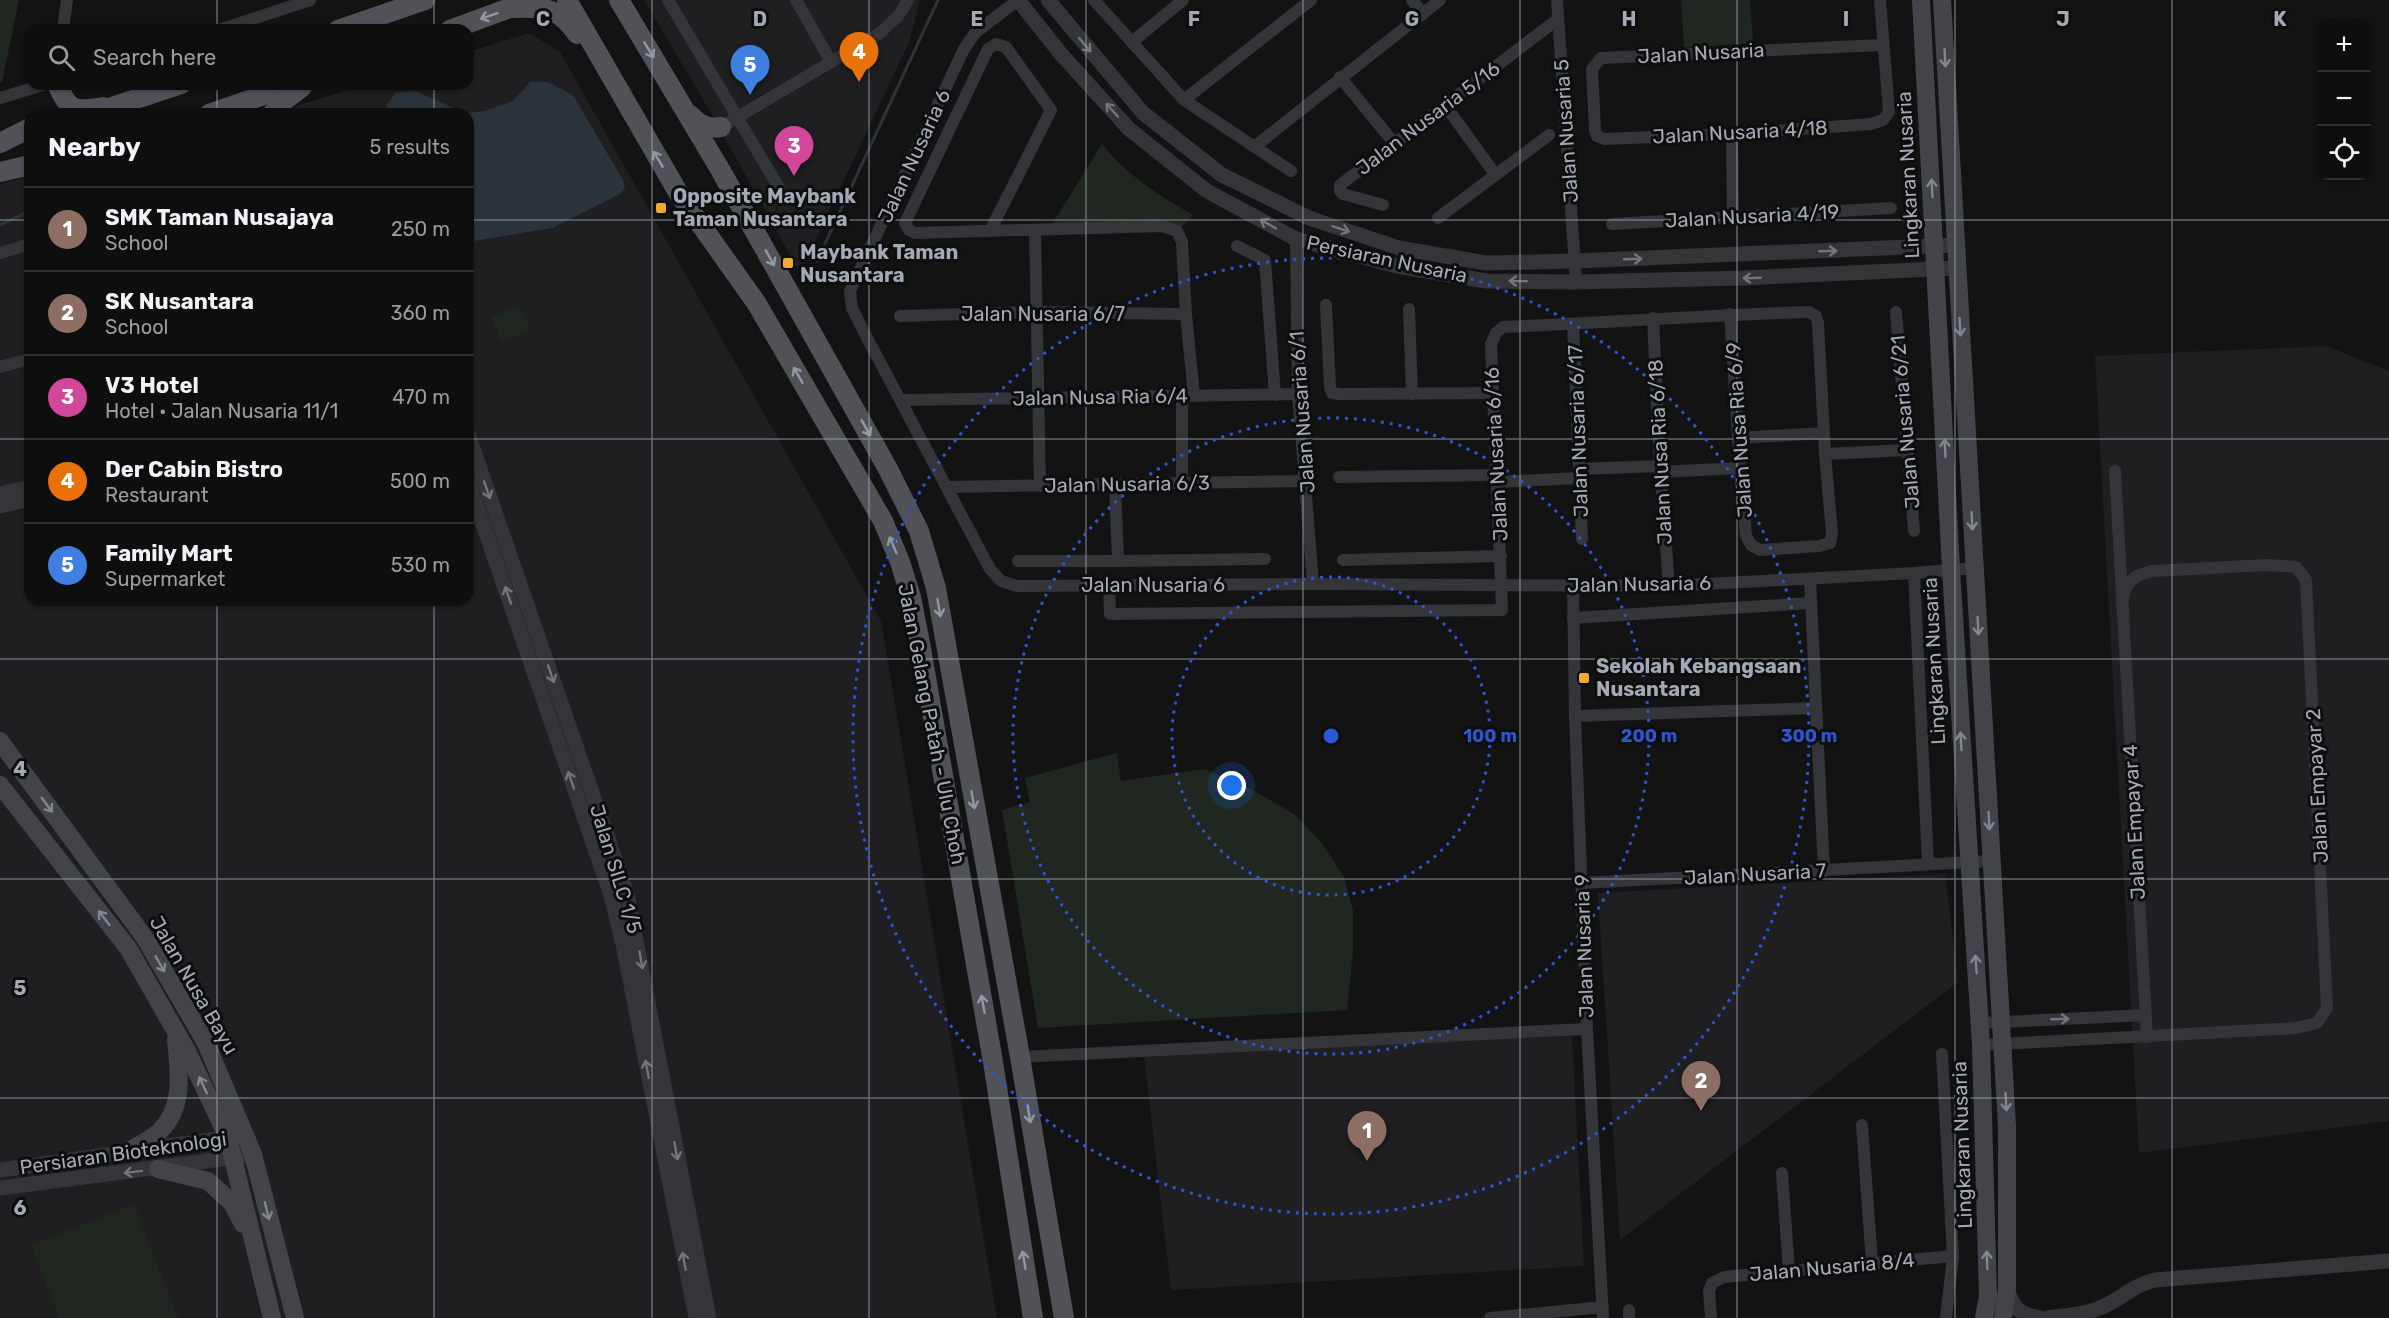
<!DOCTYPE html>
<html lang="en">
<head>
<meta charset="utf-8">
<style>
  :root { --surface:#0e0e0f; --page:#1c1c1d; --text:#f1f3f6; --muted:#9b9c9e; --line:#2e2e2f; --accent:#f3a92c }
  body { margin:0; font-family:Rubik,sans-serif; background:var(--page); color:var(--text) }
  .controls { position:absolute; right:18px; top:18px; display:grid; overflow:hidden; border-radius:12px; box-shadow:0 2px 4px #0004 }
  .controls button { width:54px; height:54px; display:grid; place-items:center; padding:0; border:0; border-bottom:2px solid var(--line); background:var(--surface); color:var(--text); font:30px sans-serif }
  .you { position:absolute; left:1232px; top:786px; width:21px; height:21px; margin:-15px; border:4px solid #fff; border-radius:50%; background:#1a73e8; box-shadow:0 0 0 9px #1a73e833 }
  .badge { display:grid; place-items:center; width:39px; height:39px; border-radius:50%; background:var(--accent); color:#fff; font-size:20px; font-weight:700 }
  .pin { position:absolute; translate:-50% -50px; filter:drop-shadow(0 2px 3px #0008) }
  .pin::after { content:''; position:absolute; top:32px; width:21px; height:18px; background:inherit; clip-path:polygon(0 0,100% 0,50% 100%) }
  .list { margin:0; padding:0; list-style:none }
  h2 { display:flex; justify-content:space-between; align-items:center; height:78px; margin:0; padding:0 24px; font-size:26px }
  h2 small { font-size:20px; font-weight:400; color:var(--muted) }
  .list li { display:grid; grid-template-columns:39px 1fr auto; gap:18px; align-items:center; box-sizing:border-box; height:84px; padding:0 24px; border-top:2px solid var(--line) }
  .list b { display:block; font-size:22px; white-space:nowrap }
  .list p { margin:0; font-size:20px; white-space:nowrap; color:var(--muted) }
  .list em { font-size:20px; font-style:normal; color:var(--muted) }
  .icon { flex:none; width:33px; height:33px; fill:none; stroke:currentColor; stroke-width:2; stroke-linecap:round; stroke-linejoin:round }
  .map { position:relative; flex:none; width:2389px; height:1318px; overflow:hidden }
  .search { position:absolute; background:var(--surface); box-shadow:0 2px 4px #0004; left:24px; top:24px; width:450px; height:66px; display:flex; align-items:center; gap:15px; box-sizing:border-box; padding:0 21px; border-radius:18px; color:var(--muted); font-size:22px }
  .panel { position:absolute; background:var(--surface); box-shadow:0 2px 4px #0004; left:24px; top:108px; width:450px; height:498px; border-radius:18px }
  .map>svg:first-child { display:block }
  .built { fill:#1f1f21 }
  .green { fill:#1f2720 }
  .water { fill:#2b343a }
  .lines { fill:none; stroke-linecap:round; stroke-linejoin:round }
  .stream { stroke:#2b343a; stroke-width:3 }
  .minor { stroke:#343539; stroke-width:12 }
  .tertiary { stroke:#343539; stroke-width:15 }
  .secondary { stroke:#424449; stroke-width:18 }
  .primary { stroke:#505258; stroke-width:20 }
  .oneway { stroke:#9398a2 }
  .oneway2 { stroke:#72757d }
  .oneway3 { stroke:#82868f }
  .grid { fill:none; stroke:#a4aab5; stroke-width:1.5; stroke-opacity:0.55 }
  .ring { fill:none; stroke:#2a57d4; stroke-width:3; stroke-dasharray:3 6 }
  .poi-dot { fill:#f3a92c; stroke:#0e0e0f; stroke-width:2 }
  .labels { text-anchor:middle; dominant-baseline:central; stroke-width:6; stroke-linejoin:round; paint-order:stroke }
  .street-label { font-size:20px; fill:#a4aab5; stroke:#0e0e0f }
  .poi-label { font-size:20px; font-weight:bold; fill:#a4aab5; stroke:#0e0e0f; text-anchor:start }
  .grid-label { font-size:20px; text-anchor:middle; font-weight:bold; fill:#a4aab5; stroke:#0e0e0f; stroke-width:6; stroke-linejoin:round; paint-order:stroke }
  .centre { fill:#2a57d4; stroke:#0e0e0f; stroke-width:3 }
  .ring-label { font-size:18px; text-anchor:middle; font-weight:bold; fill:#2a57d4; stroke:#0e0e0f; stroke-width:6; stroke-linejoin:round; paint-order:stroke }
</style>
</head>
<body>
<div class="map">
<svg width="2389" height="1318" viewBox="0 0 2389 1318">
  <rect width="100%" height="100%" fill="#131314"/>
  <g class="built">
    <polygon points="644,0 920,0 910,40 800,273 711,113"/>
    <polygon points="529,33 560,52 881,621 997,1318 0,1318 0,184 30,176 30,600 468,600 468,114 271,114 367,84 468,84 468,52"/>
    <polygon points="2326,346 2389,371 2389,1121 2139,1153 2095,356"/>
    <polygon points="1945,874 1958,982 1620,1240 1598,893"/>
    <polygon points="1572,1036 1584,1266 1171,1290 1144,1055"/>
  </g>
  <g class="green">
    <polygon points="0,0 19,0 2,82 0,82"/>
    <polygon points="1681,0 1750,0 1753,43 1684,48"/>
    <path d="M 1102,144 C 1127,176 1159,195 1193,215 L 1179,230 L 1051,226 Z"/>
    <polygon points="519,304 530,329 502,342 491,317"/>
    <polygon points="1117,753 1121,781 1204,769 1249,788 1294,814 1322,843 1344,877 1353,910 1353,952 1347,1010 1038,1028 1002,810 1030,802 1025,778"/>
    <polygon points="134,1204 178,1318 59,1318 31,1245"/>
  </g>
  <polygon class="water" points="530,82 548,82 573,95 623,180 625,188 620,194 552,228 468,242 468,114 389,114 387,104 396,93 416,91 464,113 485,111 513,101"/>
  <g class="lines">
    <g class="stream">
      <polyline points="0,225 30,211"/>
      <polyline points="817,261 938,0"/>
    </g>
    <g class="minor">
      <polyline points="668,0 782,193"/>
      <polyline points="796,0 831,62"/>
      <polyline points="1018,0 975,33 964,49 850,291 852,308 865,334 990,569 1001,581 1017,586 1313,584 1669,586 1914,573 1974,568"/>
      <polyline points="1094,0 1184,100 1291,171"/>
      <polyline points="1412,0 1423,14"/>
      <polyline points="1557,0 1576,282"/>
      <polyline points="1880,0 1889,112 1883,120 1871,124 1732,134 1604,139 1597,136 1595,130 1592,69 1601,58 1882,45"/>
      <polyline points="63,30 67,0"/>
      <polyline points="219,30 310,0"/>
      <polyline points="1132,42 1183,0"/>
      <polyline points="1340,77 1394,143"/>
      <polyline points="0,98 46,84"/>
      <polyline points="1184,100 1311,0"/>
      <polyline points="1445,105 1495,174"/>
      <polyline points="721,127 880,33 899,15 908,0"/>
      <polyline points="1732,134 1733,217"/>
      <polyline points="1254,147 1440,0"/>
      <polyline points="1383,205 1343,194 1340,191 1340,185 1558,19"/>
      <polyline points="1438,218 1549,135"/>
      <polyline points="1612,224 1891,208"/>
      <polyline points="1035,230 1040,486"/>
      <polyline points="990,231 1051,110 1006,47 996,44 988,49 905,223 909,230 915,233 1162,226 1177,231 1182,242 1186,314 1194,396"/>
      <polyline points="1296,239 1298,394 1313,584"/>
      <polyline points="1237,246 1265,260 1275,395"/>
      <polyline points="0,253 30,244"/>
      <polyline points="1326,305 1330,387 1332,393 1339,394 1492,393"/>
      <polyline points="1409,309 1412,394"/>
      <polyline points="1896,312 1914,531"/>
      <polyline points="900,316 1038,312 1186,314"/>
      <polyline points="1653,318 1660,466 1669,586"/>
      <polyline points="1573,324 1582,539"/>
      <polyline points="0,367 30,359"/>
      <polyline points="1182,396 1182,483"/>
      <polyline points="902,400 1298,394"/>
      <polyline points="1738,438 1824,433"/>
      <polyline points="1825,454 1908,450"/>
      <polyline points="1579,469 1660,466"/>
      <polyline points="2115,471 2147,1037"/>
      <polyline points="1660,472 1740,468"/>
      <polyline points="1339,477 1497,475"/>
      <polyline points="1497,482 1579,478"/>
      <polyline points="948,487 1306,481"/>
      <polyline points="1343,560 1501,556"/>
      <polyline points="1018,561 1118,561 1115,485"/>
      <polyline points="1118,561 1265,559"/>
      <polyline points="1914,573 1928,863"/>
      <polyline points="1810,579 1824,871"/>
      <path d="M 1109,586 L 1110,614 L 1502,610 L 1491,344 L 1496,333 L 1503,327 C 1605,323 1707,315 1809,312 L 1816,316 L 1818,323 L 1825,454 L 1832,533 L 1830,543 L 1819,546 L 1760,550 L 1751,545 L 1746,536 L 1740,468 L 1730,314"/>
      <polyline points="1573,586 1575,716 1587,1029 1603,1318"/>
      <polyline points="1573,618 1811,603"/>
      <polyline points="1575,716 1816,708"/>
      <polyline points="1582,883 1992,861"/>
      <polyline points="1980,1023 2146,1015"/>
      <path d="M 1981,1045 L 2296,1028 L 2317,1023 L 2327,1008 L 2306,580 L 2296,567 L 2267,565 L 2153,571 C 2131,575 2123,585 2122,607"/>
      <polyline points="1942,1054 1953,1256 1946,1318"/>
      <polyline points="1020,1057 1587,1029"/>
      <polyline points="1862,1125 1872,1263"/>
      <polyline points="1782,1173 1789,1271"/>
      <polyline points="1629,1310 1629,1318"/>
      <polyline points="1490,1318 1603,1307"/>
      <polyline points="1711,1318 1709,1291 1712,1283 1724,1277 1953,1256"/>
    </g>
    <g class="tertiary">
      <polyline points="1018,0 1061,54 1129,129 1207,191 1296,239 1397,266 1486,281 1576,282 1743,278 1957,268"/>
      <polyline points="1048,0 1143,113 1222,175 1309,218 1399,248 1486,263 1575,261 1955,245"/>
      <polyline points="468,434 627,894 709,1318"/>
      <polyline points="468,481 611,895 624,949 696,1318"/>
      <polyline points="0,494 30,487"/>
      <polyline points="0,506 30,499"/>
      <polyline points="0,1170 238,1136"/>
      <polyline points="0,1188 244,1156"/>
      <path d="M 2007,1289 C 2014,1309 2020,1315 2040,1318"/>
      <path d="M 2046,1318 C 2063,1316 2081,1315 2097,1309 C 2120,1301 2130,1286 2155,1280 L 2389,1261"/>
    </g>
    <g class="secondary">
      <polyline points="1921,0 1951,569 1981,1045 1988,1297 1984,1318"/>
      <polyline points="1942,0 2007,1126 2007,1289 2003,1318"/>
      <polyline points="0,741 145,938 206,1043 253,1154 295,1318"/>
      <polyline points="0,785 128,948 187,1051 228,1138 272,1318"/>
      <path d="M 127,1152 C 137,1146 150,1140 159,1132 C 185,1108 179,1071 176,1039"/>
      <polyline points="158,1169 208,1181 232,1203 243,1224"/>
    </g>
    <g class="primary">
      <polyline points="567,0 679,194 757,304 883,521 900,562 911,597 920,643 993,1062 1033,1318"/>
      <polyline points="619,0 721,171 888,469 919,531 936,588 1020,1057 1064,1318"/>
      <path d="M 513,8 C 544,7 559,7 577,34"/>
      <polyline points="338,30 425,0"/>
      <polyline points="450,30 523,3"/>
      <path d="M 57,84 C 69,111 74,112 103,107"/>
      <polyline points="91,114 181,84"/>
      <polyline points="209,114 295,84"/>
      <polyline points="272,114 281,103 302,87"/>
      <path d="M 690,115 C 699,125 708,129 721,127"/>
      <polyline points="0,143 30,128"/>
      <polyline points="0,172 30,165"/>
    </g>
  </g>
  <defs><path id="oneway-shaft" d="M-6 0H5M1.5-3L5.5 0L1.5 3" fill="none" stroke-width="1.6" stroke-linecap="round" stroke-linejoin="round" transform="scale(1.5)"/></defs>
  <g class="oneway">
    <use href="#oneway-shaft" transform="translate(489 16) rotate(161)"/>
    <use href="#oneway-shaft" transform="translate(649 50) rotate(59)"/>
    <use href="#oneway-shaft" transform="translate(658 159) rotate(-121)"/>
    <use href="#oneway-shaft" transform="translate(770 258) rotate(61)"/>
    <use href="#oneway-shaft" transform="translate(798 375) rotate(-120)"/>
    <use href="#oneway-shaft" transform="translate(866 428) rotate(61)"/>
    <use href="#oneway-shaft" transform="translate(893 545) rotate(-113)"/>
    <use href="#oneway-shaft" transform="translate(939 608) rotate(80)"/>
    <use href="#oneway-shaft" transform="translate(973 800) rotate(80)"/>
    <use href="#oneway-shaft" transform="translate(983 1004) rotate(-100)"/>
    <use href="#oneway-shaft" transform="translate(1029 1114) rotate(81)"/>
    <use href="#oneway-shaft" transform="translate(1024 1260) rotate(-99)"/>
  </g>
  <g class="oneway2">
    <use href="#oneway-shaft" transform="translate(1085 45) rotate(50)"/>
    <use href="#oneway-shaft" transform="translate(1112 110) rotate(-132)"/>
    <use href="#oneway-shaft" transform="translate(1268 224) rotate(-151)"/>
    <use href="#oneway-shaft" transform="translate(1341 229) rotate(18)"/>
    <use href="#oneway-shaft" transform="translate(1828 251) rotate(-2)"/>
    <use href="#oneway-shaft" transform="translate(1633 259) rotate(-2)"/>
    <use href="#oneway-shaft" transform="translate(1752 278) rotate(178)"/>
    <use href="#oneway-shaft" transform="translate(1518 281) rotate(-179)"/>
    <use href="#oneway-shaft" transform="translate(487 490) rotate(71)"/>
    <use href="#oneway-shaft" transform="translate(508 595) rotate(-109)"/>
    <use href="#oneway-shaft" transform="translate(551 674) rotate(71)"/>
    <use href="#oneway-shaft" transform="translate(571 780) rotate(-109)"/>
    <use href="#oneway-shaft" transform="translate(641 960) rotate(80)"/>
    <use href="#oneway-shaft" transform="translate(2060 1019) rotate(-2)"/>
    <use href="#oneway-shaft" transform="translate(647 1069) rotate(-101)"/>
    <use href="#oneway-shaft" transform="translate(676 1151) rotate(79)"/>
    <use href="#oneway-shaft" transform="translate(133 1172) rotate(173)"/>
    <use href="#oneway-shaft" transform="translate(684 1261) rotate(-101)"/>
  </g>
  <g class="oneway3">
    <use href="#oneway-shaft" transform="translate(1945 58) rotate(87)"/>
    <use href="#oneway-shaft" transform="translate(1932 188) rotate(-93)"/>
    <use href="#oneway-shaft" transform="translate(1960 327) rotate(87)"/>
    <use href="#oneway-shaft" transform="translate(1945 448) rotate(-93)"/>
    <use href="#oneway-shaft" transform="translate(1972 521) rotate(87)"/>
    <use href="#oneway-shaft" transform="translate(1978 626) rotate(87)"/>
    <use href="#oneway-shaft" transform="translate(1961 741) rotate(-93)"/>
    <use href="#oneway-shaft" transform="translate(47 805) rotate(54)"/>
    <use href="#oneway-shaft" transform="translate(1989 821) rotate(87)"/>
    <use href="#oneway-shaft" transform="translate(104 918) rotate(-128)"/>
    <use href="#oneway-shaft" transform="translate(160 964) rotate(60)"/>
    <use href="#oneway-shaft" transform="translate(1976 964) rotate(-94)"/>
    <use href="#oneway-shaft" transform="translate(203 1085) rotate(-115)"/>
    <use href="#oneway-shaft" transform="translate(2006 1102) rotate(87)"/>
    <use href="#oneway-shaft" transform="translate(267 1211) rotate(76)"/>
    <use href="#oneway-shaft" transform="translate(1987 1260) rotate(-92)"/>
  </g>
  <path class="grid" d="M 217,0 L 217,30M 434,0 L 434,30M 652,0 L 652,1318M 869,0 L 869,1318M 1086,0 L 1086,1318M 1303,0 L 1303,1318M 1520,0 L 1520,1318M 1737,0 L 1737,1318M 1955,0 L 1955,1318M 2172,0 L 2172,1318M 217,84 L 217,114M 434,84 L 434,114M 0,220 L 30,220M 468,220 L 2389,220M 0,439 L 30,439M 468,439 L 2389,439M 217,600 L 217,1318M 434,600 L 434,1318M 0,659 L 2389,659M 0,879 L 2389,879M 0,1098 L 2389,1098"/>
  <g class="ring">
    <circle cx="1331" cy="736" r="159"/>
    <circle cx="1331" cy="736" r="318"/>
    <circle cx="1331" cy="736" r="478"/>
  </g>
  <g class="poi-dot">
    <rect x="655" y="202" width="12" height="12" rx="3"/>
    <rect x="782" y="257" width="12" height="12" rx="3"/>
    <rect x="1578" y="672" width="12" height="12" rx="3"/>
  </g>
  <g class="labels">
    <g class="street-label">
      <text transform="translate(1701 53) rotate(-3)">Jalan Nusaria</text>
      <text transform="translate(1428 118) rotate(-37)">Jalan Nusaria 5/16</text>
      <text transform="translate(1566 131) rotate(-94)">Jalan Nusaria 5</text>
      <text transform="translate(1740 132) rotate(-3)">Jalan Nusaria 4/18</text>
      <text transform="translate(914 156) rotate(-65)">Jalan Nusaria 6</text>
      <text transform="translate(1908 175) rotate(-93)">Lingkaran Nusaria</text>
      <text transform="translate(1752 216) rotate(-3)">Jalan Nusaria 4/19</text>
      <text transform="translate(1387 259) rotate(12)">Persiaran Nusaria</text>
      <text x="1043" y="314">Jalan Nusaria 6/7</text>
      <text transform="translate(1100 397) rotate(-1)">Jalan Nusa Ria 6/4</text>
      <text transform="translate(1302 412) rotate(-94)">Jalan Nusaria 6/1</text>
      <text transform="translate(1905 422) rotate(-95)">Jalan Nusaria 6/21</text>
      <text transform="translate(1739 430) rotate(-94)">Jalan Nusa Ria 6/9</text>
      <text transform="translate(1578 431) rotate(-92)">Jalan Nusaria 6/17</text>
      <text transform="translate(1660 452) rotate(-93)">Jalan Nusa Ria 6/18</text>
      <text transform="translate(1496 454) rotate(-93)">Jalan Nusaria 6/16</text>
      <text transform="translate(1127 484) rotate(-1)">Jalan Nusaria 6/3</text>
      <text transform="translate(1639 584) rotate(-1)">Jalan Nusaria 6</text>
      <text x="1153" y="585">Jalan Nusaria 6</text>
      <text transform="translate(1934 661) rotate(-93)">Lingkaran Nusaria</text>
      <text transform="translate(932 724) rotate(79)">Jalan Gelang Patah - Ulu Choh</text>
      <text transform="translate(2317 786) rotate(-93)">Jalan Empayar 2</text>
      <text transform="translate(2134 822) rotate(-93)">Jalan Empayar 4</text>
      <text transform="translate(616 869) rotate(73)">Jalan SILC 1/5</text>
      <text transform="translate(1755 874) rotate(-3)">Jalan Nusaria 7</text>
      <text transform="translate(1584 946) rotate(-92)">Jalan Nusaria 9</text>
      <text transform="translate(194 985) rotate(60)">Jalan Nusa Bayu</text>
      <text transform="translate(1962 1145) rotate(-92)">Lingkaran Nusaria</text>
      <text transform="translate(123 1153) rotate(-8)">Persiaran Bioteknologi</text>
      <text transform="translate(1832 1267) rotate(-5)">Jalan Nusaria 8/4</text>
    </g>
    <g class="poi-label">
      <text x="673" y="196">Opposite Maybank<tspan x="673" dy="23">Taman Nusantara</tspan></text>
      <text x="800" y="252">Maybank Taman<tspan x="800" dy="23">Nusantara</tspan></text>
      <text x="1596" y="666">Sekolah Kebangsaan<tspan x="1596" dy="23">Nusantara</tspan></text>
    </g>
  </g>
  <g class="grid-label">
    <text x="543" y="26">C</text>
    <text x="760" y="26">D</text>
    <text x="977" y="26">E</text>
    <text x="1194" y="26">F</text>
    <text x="1412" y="26">G</text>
    <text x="1629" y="26">H</text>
    <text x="1846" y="26">I</text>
    <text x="2063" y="26">J</text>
    <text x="2280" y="26">K</text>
    <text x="20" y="776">4</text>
    <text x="20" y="995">5</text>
    <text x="20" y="1215">6</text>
  </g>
  <circle cx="1331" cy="736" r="9" class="centre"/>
  <g class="ring-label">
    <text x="1490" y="742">100 m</text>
    <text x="1649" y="742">200 m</text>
    <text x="1809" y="742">300 m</text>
  </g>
</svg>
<div class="controls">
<button>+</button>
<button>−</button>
<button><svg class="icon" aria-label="locate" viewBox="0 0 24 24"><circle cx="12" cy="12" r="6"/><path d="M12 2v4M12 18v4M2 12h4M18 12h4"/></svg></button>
</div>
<div class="you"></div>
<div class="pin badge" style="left:1367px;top:1161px;background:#8d6e63">1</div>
<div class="pin badge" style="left:1701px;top:1111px;background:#8d6e63">2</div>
<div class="pin badge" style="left:794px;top:176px;background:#d1479c">3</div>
<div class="pin badge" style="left:859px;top:82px;background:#e8710a">4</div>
<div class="pin badge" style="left:750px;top:95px;background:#3f7fe0">5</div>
<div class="search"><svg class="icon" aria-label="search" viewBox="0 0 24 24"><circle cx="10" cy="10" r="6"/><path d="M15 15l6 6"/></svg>Search here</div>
<section class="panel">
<h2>Nearby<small>5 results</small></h2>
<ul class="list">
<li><span class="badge" style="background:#8d6e63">1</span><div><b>SMK Taman Nusajaya</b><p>School</p></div><em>250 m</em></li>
<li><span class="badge" style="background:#8d6e63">2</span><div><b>SK Nusantara</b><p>School</p></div><em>360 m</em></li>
<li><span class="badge" style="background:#d1479c">3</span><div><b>V3 Hotel</b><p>Hotel · Jalan Nusaria 11/1</p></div><em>470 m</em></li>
<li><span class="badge" style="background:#e8710a">4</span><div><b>Der Cabin Bistro</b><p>Restaurant</p></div><em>500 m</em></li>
<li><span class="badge" style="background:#3f7fe0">5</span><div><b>Family Mart</b><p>Supermarket</p></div><em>530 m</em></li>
</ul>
</section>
</div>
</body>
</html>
